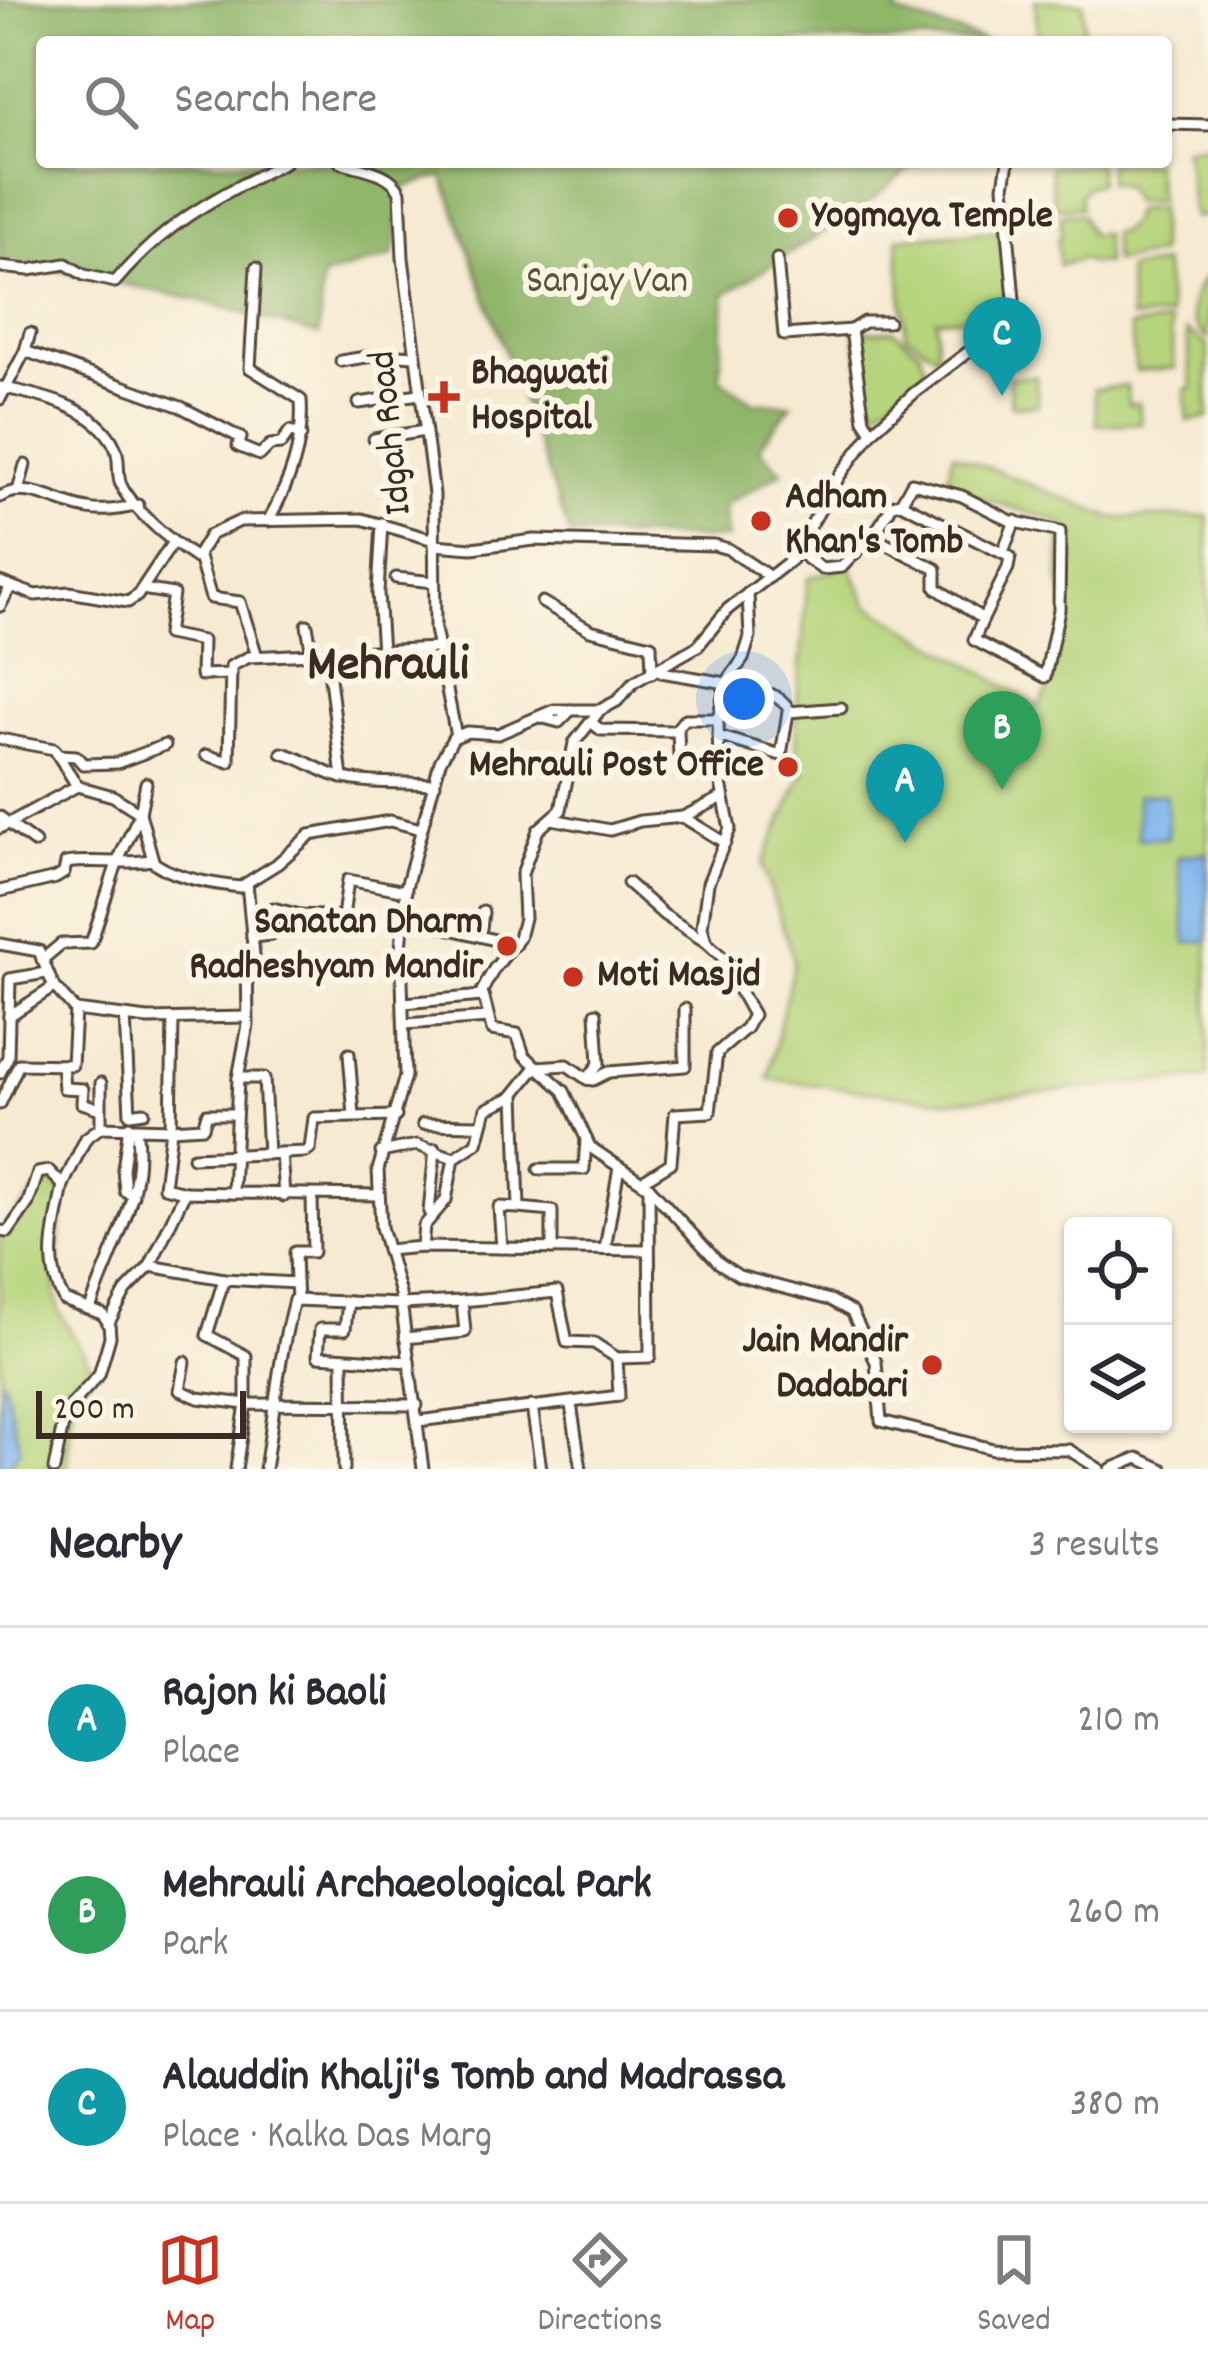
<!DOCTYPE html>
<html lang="en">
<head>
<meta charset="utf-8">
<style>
  :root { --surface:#fff; --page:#f2f2f3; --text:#2b2b33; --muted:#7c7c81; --line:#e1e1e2; --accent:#c8321e }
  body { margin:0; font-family:Dekko,sans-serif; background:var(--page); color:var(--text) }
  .controls { position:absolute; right:36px; bottom:36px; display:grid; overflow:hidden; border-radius:12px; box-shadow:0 3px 9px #0004 }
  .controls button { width:108px; height:108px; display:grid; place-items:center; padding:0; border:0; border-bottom:3px solid var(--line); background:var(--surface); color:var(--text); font:60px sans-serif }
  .scale { position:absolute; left:36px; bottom:30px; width:210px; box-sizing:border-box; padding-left:12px; border:6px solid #3b2a1e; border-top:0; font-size:33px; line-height:42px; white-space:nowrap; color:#3b2a1e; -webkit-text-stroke:9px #fcf5e5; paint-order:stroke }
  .you { position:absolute; left:744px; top:699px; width:42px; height:42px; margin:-30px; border:9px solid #fff; border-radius:50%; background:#1a73e8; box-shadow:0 0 0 18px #1a73e833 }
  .badge { display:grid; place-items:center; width:78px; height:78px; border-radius:50%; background:var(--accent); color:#fff; font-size:39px; font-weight:700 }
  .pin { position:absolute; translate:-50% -99px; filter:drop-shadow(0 3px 6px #0008) }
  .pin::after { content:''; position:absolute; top:63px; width:42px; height:36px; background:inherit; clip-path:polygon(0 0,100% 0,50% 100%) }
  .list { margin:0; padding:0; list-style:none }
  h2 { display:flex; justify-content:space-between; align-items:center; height:156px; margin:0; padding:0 48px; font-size:51px }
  h2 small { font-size:39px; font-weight:400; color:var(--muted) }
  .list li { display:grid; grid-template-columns:78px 1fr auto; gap:36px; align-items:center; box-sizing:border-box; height:192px; padding:0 48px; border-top:3px solid var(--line) }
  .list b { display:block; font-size:45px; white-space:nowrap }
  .list p { margin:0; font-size:39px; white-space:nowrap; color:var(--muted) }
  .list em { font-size:39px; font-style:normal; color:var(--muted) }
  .icon { flex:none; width:66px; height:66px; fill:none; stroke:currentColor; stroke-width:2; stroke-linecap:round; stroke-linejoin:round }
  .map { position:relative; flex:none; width:1208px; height:1469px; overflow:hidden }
  .search { position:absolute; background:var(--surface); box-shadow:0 3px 9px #0004; left:36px; right:36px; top:36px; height:132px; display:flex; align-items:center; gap:30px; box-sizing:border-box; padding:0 42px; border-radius:12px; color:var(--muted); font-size:45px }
  .sheet { height:732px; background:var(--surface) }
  nav { display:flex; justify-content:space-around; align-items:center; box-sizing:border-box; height:168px; border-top:3px solid var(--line); background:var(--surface); font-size:33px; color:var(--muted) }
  nav a { display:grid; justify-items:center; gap:6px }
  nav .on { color:var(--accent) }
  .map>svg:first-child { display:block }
  .green { fill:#b5d47b; stroke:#787f4c; stroke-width:3 }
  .forest { fill:#90b66b; stroke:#667044; stroke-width:3 }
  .water { fill:#7fb5ee; stroke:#5d7086; stroke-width:3 }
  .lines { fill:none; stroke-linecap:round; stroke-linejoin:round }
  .minor-casing { stroke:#574739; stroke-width:15 }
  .minor { stroke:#fff; stroke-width:9 }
  .poi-dot { fill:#c8321e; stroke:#fcf5e5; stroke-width:4.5 }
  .labels { text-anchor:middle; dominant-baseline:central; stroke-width:12; stroke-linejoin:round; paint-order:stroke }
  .poi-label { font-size:39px; font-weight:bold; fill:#3b2a1e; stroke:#fcf5e5; text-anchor:start }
  .park-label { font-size:39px; fill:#5a5435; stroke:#fcf5e5 }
  .street-label { font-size:39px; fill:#3b2a1e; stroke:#fcf5e5 }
  .district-label { font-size:51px; font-weight:bold; fill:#3b2a1e; stroke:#fcf5e5 }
</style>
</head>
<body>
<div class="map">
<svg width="1208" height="1469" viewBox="0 0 1208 1469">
  <rect width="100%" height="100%" fill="#fcf5e5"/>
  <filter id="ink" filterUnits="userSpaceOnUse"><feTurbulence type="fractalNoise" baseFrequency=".00833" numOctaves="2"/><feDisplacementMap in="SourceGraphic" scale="24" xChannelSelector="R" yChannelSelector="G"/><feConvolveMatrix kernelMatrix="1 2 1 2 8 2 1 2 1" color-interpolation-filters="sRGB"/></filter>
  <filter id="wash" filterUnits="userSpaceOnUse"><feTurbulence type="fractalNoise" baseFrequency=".004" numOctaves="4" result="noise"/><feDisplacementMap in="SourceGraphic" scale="48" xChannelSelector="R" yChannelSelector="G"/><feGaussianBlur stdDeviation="2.7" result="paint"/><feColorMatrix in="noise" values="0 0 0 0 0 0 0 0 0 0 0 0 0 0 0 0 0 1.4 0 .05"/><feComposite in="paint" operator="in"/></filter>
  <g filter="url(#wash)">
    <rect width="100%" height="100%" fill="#f6ead2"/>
    <g class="green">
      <polygon points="1035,0 1083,3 1085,42 1038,42"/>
      <polygon points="1208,145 1208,216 1193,217 1185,148"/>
      <path d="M 1154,162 L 1159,201 L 1133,202 C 1128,189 1123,183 1108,183 L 1108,163 Z"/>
      <polygon points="1098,164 1099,183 1088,186 1080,195 1081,208 1055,207 1050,167"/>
      <polygon points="1159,208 1159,254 1114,262 1112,233 1119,233 1130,223 1134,210"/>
      <polygon points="1061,214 1082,215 1090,235 1104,234 1106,263 1092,264 1082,259 1059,265 1057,239 1061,237"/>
      <polygon points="1000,231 1007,297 997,320 996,303 975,304 974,317 936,319 937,356 905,334 898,238"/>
      <polygon points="1163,264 1170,316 1131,319 1127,269"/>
      <path d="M 1208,274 L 1208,339 C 1185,322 1188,294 1208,274 Z"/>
      <polygon points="1170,322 1175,368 1136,371 1130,327"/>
      <polygon points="893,330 919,350 928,374 868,415 855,332"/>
      <polygon points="1187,331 1208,346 1208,418 1188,421 1185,390 1192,388"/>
      <polygon points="1036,376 1038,405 1011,406 1009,378"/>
      <polygon points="1127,386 1128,404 1139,403 1141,423 1097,425 1094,389"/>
      <polygon points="953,453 1112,518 1208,516 1208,1077 950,1101 768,1079 794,960 762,865 804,772 797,767 796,713 808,578 850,566 868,605 1039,706 1051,685 1067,612 1060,580 1062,523 946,487"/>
      <polygon points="49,1179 63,1194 55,1292 59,1312 94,1370 71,1409 67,1469 0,1469 0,1231"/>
    </g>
    <polygon class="forest" points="0,0 900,0 896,13 986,41 42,42 42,162 917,162 866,205 725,294 720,378 753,402 792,404 759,447 782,472 724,506 727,539 570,535 443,176 404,187 393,256 322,277 319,335 202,301 0,258"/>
    <g class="water">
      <polygon points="1166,794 1168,838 1138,839 1137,795"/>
      <polygon points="1207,853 1208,941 1186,943 1178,856"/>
      <polygon points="0,1381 4,1381 20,1449 7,1469 0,1469"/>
    </g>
  </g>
  <g filter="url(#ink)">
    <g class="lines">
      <g class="minor-casing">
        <g id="minor">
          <polyline points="1166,124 1208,125"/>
          <path d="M 340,162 C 361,169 391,171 400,192 L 403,258 L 434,494 L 435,629 L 456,736"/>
          <polyline points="1008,162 1004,186 1014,299 1009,321 914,393 872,432 840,475 791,560 728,609 698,646 634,682 617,701 600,710 574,743 561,810 538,830 522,874 524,918 519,938 494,969 482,991 492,1030 517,1034 524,1055 564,1091 590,1147 649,1187 719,1263 739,1276 830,1300 852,1312 876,1362 881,1421 993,1449 1069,1450 1099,1469"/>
          <polyline points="777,259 784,335 851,330 864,420 872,432"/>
          <path d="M 0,267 L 29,270 L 66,264 L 84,275 L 115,282 C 167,221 215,198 285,162"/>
          <path d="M 256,268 L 250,368 L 301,400 C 304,445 290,482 268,521"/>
          <polyline points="851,330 864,322 888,322"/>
          <polyline points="30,333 25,351 181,407 241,438 238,446 260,455 270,445 281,444 290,431 301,436"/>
          <polyline points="341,361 384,354 415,356"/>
          <path d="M 0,387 C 39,395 97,407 115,447 C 121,460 116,473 121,485 C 132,510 173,543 196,558 L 210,535 L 240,521 L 362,519 L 434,540"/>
          <polyline points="0,399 25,351"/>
          <polyline points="359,403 419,394"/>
          <polyline points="374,439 425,431"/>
          <polyline points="18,491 25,465"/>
          <path d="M 0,497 C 26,480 60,505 88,509 C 103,512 123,509 138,505"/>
          <polyline points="874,538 936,569 936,588 983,619 974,640 1045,677 1059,610 1060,532 1011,521 962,496 912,483 901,503"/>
          <polyline points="434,545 472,548 534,540 714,545 728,549 770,577"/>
          <path d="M 797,551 L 822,569 L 842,567 C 864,543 876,536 892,505 L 901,503 L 1010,557 L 1008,568 L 983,619"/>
          <polyline points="1003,552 1015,521"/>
          <polyline points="199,557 211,598 240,602 257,656"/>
          <polyline points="396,578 434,582"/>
          <polyline points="0,582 35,595 69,592 128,602 137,596 173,542"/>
          <polyline points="142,589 173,594 167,634 202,641 201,675 231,674"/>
          <polyline points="542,602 590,630 651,645 652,673"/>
          <polyline points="0,606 10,588"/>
          <polyline points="307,625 312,654"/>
          <polyline points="382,652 378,593 382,523"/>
          <polyline points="327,653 342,778"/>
          <polyline points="661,672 726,683"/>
          <path d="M 724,690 C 750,692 776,686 790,711"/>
          <polyline points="540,717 559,722 571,710"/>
          <polyline points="592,723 601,730 675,731 685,719 718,719"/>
          <polyline points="678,731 679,756"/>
          <polyline points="718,736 781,755 788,712 841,708"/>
          <polyline points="0,739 54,749 58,755 76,756 83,764 117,763 165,745"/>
          <path d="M 282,753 C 303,758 317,770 336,776 C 367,785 403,782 435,784"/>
          <polyline points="206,755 229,762 231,666 249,657 437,648"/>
          <polyline points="77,786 113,796 140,813 153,860"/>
          <polyline points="0,817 35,843"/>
          <polyline points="683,817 723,797"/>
          <polyline points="552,819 610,830 640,821 683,817 725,843"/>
          <polyline points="0,828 77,786 58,755"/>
          <polyline points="247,883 254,956 247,958 248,1025 238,1078 233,1193 377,1195"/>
          <polyline points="628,883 664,915 706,942"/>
          <path d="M 0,891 L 56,878 L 64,873 L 66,863 C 95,859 122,865 151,860 C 171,878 213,884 240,887 L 277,864 L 310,835 L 390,821 L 421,829"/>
          <polyline points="443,927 515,945"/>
          <polyline points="480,936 483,912"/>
          <polyline points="252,937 271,935 273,908 300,915 343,917 348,880 406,891"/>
          <polyline points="0,944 39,951 53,985 75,1010 148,1019 247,1017"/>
          <polyline points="42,960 61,944 91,943 117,863 140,813 146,783"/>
          <polyline points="404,1003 482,996"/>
          <polyline points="9,1016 54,987"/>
          <polyline points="125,1017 130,1114 144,1112"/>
          <polyline points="173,1019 171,1129 203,1127 207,1114 236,1114"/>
          <polyline points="405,1024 488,1018"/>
          <polyline points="349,1054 354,1116"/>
          <polyline points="62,1065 64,1088 83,1089 82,1103 100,1109"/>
          <polyline points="0,1073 8,1057 10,979 46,973"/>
          <polyline points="238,1078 264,1078 268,1154"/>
          <polyline points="587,1079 593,1080 609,1072 685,1066 685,1009"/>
          <polyline points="587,1079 599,1064 596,1013"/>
          <polyline points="101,1083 101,1127 171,1129 164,1187 185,1192"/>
          <polyline points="515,1094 519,1208 552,1211 552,1249"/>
          <polyline points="0,1104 19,1064 72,1065 75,1010"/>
          <polyline points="423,1124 480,1125"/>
          <polyline points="129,1126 123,1169 125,1191 133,1195"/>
          <polyline points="381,1152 417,1145 454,1158 477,1143 486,1109 512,1097 536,1067 567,1065 587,1079"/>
          <polyline points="281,1153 284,1196"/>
          <polyline points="193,1157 306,1152 310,1149 314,1118 396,1116"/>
          <polyline points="539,1169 584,1169 586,1139"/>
          <polyline points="642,1181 671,1163 675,1114 710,1112 717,1053 746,1028 753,1015 738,988 733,967 706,942 702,927 708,883 730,829 719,773 718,719 726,683 743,659 750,637 748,593"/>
          <polyline points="63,1185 86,1138 101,1127"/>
          <polyline points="429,1212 435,1149"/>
          <path d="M 0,1231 L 8,1232 L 28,1203 L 38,1173 L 49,1171 L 63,1185 C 56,1226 43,1262 64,1300 L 102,1314 L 109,1323 L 110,1337 L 99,1375 L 71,1405 L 64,1419 L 54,1469"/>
          <polyline points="422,1247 424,1226 446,1200 454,1158"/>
          <polyline points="502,1248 499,1207 519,1208"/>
          <polyline points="605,1249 619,1167"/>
          <polyline points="387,1250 422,1247 647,1250"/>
          <polyline points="150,1266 185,1192 233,1193"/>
          <polyline points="296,1283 295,1252 313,1252 312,1195"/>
          <polyline points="348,1302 345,1329 320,1329 318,1356 409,1362"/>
          <path d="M 90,1309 C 110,1250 147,1192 136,1129"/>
          <polyline points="108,1324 126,1291 150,1266 224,1279 296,1283 297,1298"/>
          <polyline points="405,1338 465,1332 462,1301 557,1292 567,1342 594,1343 617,1358 619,1396 418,1421"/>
          <polyline points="343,1358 344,1469"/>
          <polyline points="617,1358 650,1357 649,1187"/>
          <polyline points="185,1362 180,1390 198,1398 246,1404 246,1356 207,1335 224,1279"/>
          <polyline points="571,1404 581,1469"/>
          <polyline points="532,1406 541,1469"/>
          <polyline points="236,1469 246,1404 417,1405"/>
          <path d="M 265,1469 C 274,1413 279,1355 294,1300 L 402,1304 L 462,1301"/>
          <polyline points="423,1469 400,1294 381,1227 378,1170 405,1076 401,949 406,887 440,762 453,738 467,732 498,734 554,710 600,710"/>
          <polyline points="1111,1469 1138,1458 1162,1469"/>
        </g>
      </g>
      <use href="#minor" class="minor"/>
    </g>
  </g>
  <g class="poi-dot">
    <circle cx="788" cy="218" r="12"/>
    <path d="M438 379h12v12h12v12h-12v12h-12v-12h-12v-12h12z"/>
    <circle cx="761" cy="521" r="12"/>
    <circle cx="788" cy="767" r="12"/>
    <circle cx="507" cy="946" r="12"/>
    <circle cx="573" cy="977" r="12"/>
    <circle cx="932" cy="1365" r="12"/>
  </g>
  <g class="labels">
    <g class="poi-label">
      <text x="812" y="218">Yogmaya Temple</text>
      <text x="471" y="375">Bhagwati<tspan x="471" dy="45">Hospital</tspan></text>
      <text x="785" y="499">Adham<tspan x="785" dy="45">Khan's Tomb</tspan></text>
      <text x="764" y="767" text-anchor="end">Mehrauli Post Office</text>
      <text x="483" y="924" text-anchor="end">Sanatan Dharm<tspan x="483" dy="45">Radheshyam Mandir</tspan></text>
      <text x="597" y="977">Moti Masjid</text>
      <text x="908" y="1343" text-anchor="end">Jain Mandir<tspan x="908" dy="45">Dadabari</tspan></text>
    </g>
    <g class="park-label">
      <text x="607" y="283">Sanjay Van</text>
    </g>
    <g class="street-label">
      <text transform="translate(393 433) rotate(-96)">Idgah Road</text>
    </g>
    <g class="district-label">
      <text x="388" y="668">Mehrauli</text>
    </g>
  </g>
</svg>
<div class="controls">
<button><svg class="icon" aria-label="locate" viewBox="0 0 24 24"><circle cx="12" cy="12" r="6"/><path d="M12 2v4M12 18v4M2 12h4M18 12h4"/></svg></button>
<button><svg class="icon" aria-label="layers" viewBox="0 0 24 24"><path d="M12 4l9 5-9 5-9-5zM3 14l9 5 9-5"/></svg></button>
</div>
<div class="scale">200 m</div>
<div class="you"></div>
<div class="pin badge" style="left:905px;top:843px;background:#0f9aa8">A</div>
<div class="pin badge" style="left:1002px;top:790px;background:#2e9e5b">B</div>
<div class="pin badge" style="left:1002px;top:396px;background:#0f9aa8">C</div>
<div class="search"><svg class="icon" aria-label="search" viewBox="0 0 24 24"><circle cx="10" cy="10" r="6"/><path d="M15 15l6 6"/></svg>Search here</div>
</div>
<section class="sheet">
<h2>Nearby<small>3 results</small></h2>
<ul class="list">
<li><span class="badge" style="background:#0f9aa8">A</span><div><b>Rajon ki Baoli</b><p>Place</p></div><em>210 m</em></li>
<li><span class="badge" style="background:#2e9e5b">B</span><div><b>Mehrauli Archaeological Park</b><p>Park</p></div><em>260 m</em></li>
<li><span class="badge" style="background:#0f9aa8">C</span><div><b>Alauddin Khalji's Tomb and Madrassa</b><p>Place · Kalka Das Marg</p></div><em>380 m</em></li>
</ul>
</section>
<nav>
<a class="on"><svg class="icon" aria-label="map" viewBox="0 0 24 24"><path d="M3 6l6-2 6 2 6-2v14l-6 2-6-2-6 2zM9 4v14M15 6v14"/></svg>Map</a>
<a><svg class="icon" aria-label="directions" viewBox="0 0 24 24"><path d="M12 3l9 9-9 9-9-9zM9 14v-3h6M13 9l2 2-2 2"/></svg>Directions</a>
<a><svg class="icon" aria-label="saved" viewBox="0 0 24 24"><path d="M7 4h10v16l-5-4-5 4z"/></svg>Saved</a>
</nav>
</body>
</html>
